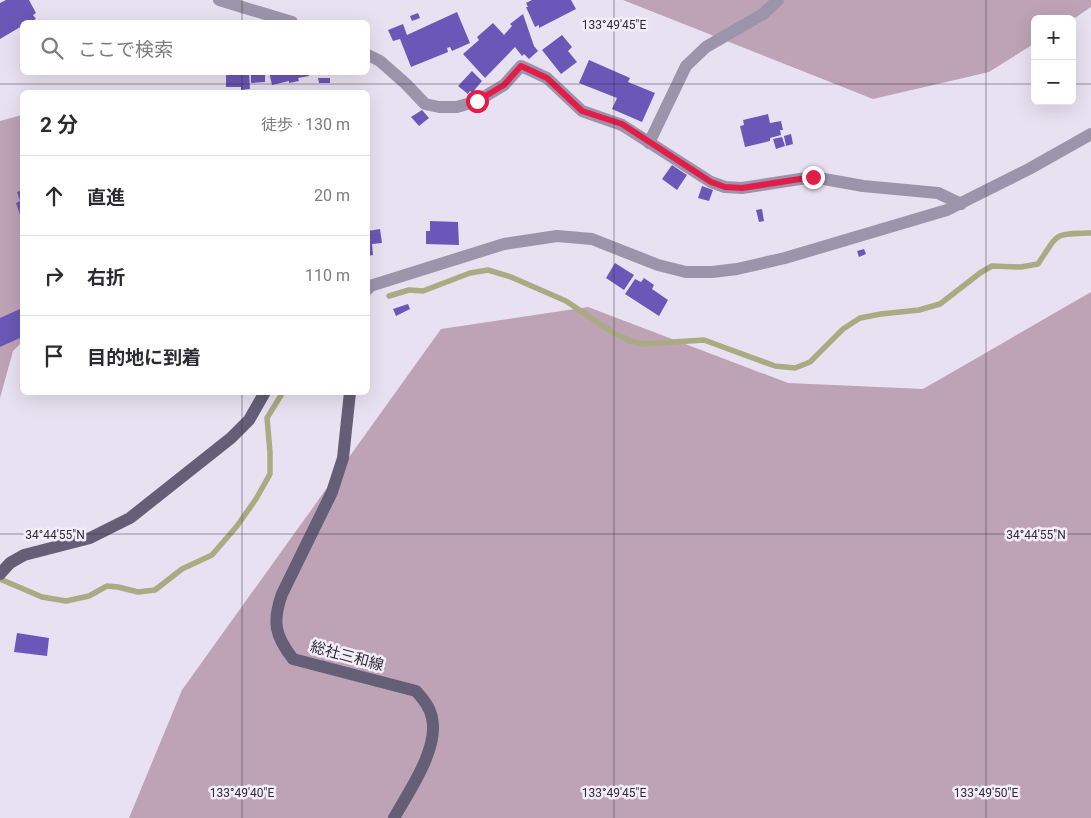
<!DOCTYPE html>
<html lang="ja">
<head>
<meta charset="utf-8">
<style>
  :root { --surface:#fff; --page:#f7f7f7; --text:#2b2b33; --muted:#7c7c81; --line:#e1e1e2 }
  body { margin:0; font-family:Roboto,"Noto Sans JP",sans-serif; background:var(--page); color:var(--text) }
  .controls { position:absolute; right:15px; top:15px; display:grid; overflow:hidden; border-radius:8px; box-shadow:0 5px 20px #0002 }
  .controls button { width:45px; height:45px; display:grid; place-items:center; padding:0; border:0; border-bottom:1px solid var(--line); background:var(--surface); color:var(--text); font:25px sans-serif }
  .stop { position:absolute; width:15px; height:15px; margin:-11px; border:4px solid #e11d48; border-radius:50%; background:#fff }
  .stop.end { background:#e11d48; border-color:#fff; box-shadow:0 1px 5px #0008 }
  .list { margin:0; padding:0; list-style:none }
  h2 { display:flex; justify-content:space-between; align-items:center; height:65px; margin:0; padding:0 20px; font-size:21px }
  h2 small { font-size:16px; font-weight:400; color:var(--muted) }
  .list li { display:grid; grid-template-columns:32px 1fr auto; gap:15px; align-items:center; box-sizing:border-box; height:80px; padding:0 20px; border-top:1px solid var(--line) }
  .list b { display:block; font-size:19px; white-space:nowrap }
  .list em { font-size:16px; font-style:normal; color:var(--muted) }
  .icon { flex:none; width:28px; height:28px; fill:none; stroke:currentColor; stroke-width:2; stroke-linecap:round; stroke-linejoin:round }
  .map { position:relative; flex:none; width:1091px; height:818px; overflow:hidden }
  .search { position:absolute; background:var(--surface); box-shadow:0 5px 20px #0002; left:20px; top:20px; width:350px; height:55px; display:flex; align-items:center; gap:12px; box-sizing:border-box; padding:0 18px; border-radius:8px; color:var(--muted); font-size:19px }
  .panel { position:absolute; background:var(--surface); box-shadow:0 5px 20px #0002; left:20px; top:90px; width:350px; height:305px; border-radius:8px }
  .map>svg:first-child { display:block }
  .green { fill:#bea2b6 }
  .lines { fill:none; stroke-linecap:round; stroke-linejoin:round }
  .stream { stroke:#aaaa83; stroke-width:5.5 }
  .building { fill:#6a58b8 }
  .street { stroke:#9c94ab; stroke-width:12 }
  .primary { stroke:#655e77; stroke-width:12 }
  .route { stroke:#e11d48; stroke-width:6 }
  .ticks { fill:none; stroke:#2e2b37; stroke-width:1; stroke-opacity:0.45 }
  .labels { text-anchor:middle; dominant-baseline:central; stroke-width:5; stroke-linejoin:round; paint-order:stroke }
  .street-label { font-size:15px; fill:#2e2b37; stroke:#f3edf9 }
  .ticks-label { font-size:12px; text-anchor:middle; fill:#2e2b37; stroke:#f3edf9; stroke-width:5; stroke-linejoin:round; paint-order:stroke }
</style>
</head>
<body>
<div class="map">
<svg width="1091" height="818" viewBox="0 0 1091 818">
  <rect width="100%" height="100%" fill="#e8e1f1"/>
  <g class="green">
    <polygon points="623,0 1091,0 1091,7 1072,20 1035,19 1035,43 989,72 873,99"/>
    <polygon points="22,115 22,342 13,351 0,398 0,121"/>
    <polygon points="1091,292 1091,818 129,818 182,690 441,329 588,307 788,383 923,389"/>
  </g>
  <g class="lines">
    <g class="stream">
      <path d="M 389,296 L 409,290 L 423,291 L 470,273 L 488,270 L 511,277 L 566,301 L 612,332 L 630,341 L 644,344 L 704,340 L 775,366 L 795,368 L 810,362 L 843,329 L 860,318 L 881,314 L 919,310 L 940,304 L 980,273 L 992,266 L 1021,267 L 1038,264 C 1059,233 1052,234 1091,233"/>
      <polyline points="0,579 42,597 66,601 89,596 107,586 118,587 138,592 155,590 182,569 212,555 237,526 256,499 270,474 270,452 267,418 283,392"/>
    </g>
  </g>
  <g class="building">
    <polygon points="6,0 29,0 36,13 33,15 36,19 30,22 22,22 22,26 0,39 0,3"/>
    <polygon points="532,0 571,0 576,9 539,28 539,25 535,27 526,7 528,7 526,3"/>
    <polygon points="457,12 470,43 452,51 450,47 447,48 448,52 411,67 400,39 393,41 388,30 403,24 407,35"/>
    <polygon points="418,13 420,18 412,21 410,16"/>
    <polygon points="523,14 534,46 538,51 529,59 524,54 522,56 515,47 485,78 463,54 479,40 477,37 493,23 504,35 512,26 510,24"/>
    <polygon points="562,35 572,47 568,51 577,62 561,74 542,50"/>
    <polygon points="589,60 630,78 628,82 655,93 642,122 612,109 617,98 579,83"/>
    <polygon points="472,71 482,81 472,93 470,91 468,94 458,86"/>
    <polygon points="226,72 249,72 250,89 241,90 241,87 226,87"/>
    <polygon points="251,72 265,72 265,82 251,83"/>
    <polygon points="269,72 308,72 309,76 298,78 299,81 289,83 289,81 272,85"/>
    <polygon points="318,78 330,78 330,83 319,83"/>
    <polygon points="422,110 429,118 419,126 411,117"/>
    <polygon points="768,114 770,123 781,121 783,130 780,130 781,135 770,138 770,141 745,147 740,126 744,125 743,120"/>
    <polygon points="791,134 793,144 786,146 784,136"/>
    <polygon points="782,137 785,146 776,149 773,139"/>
    <polygon points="672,165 687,175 677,190 662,179"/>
    <polygon points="702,186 713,190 709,201 698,198"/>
    <polygon points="22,190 22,221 16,203 20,201 17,192"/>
    <polygon points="762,209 764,221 759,222 756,210"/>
    <polygon points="430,221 458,222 459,245 426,244 426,231 430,231"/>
    <polygon points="380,229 382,243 372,244 373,255 368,256 368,231"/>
    <polygon points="864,249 866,254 859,257 857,251"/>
    <polygon points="615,263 634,275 624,290 606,278"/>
    <polygon points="644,278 654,285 652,289 668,300 659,316 625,294 635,279 641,282"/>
    <polygon points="408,304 410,309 396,316 393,309"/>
    <polygon points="20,309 22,316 22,337 0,347 0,318"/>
    <polygon points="17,633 49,638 47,656 14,652"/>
  </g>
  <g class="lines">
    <g class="street">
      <polyline points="219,0 292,22"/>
      <polyline points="368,55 380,61 406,84 425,104 439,107 457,107 477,101 504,85 521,66 547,78 582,111 622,125 711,182 725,187 742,188 813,177 863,186 938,193 961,204"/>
      <polyline points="649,143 686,66 706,47 763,14 778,0"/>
      <polyline points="368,289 370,286 504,244 557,236 592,239 658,265 686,272 712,272 737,269 785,258 947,210 1029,169 1091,134"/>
    </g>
    <g class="primary">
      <path d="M 350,392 L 343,458 L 332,492 L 282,594 C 272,622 275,636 293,659 L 416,691 C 423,699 430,707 432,718 C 439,749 409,791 394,818"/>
      <polyline points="0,574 10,563 24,555 90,538 130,518 231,438 249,420 265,392"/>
    </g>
  </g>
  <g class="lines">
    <polyline class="route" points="477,101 504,85 521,66 547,78 582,111 622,124 711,182 725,187 742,188 813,177"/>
  </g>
  <path class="ticks" d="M 242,0 L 242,22M 614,0 L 614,818M 986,0 L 986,818M 242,72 L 242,92M 0,84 L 1035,84M 1072,84 L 1091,84M 242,392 L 242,818M 0,534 L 1091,534"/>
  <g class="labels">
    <g class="street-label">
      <text transform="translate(347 656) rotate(15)">総社三和線</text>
    </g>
  </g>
  <g class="ticks-label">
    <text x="614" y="29">133°49'45"E</text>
    <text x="55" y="539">34°44'55"N</text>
    <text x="1036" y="539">34°44'55"N</text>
    <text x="242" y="797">133°49'40"E</text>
    <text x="614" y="797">133°49'45"E</text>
    <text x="986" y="797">133°49'50"E</text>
  </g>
</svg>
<div class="controls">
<button>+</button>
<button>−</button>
</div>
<div class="stop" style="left:477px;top:101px"></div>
<div class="stop end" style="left:813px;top:177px"></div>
<div class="search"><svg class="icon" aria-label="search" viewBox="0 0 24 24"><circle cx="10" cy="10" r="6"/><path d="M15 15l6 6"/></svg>ここで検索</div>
<section class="panel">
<h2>2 分<small>徒歩 · 130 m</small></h2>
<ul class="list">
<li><svg class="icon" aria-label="ahead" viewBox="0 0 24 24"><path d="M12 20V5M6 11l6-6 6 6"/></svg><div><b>直進</b></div><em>20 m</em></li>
<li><svg class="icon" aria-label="right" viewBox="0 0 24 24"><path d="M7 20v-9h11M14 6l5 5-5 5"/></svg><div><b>右折</b></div><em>110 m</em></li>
<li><svg class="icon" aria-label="arrive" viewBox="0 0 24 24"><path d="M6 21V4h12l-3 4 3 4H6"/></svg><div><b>目的地に到着</b></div></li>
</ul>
</section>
</div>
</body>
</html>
